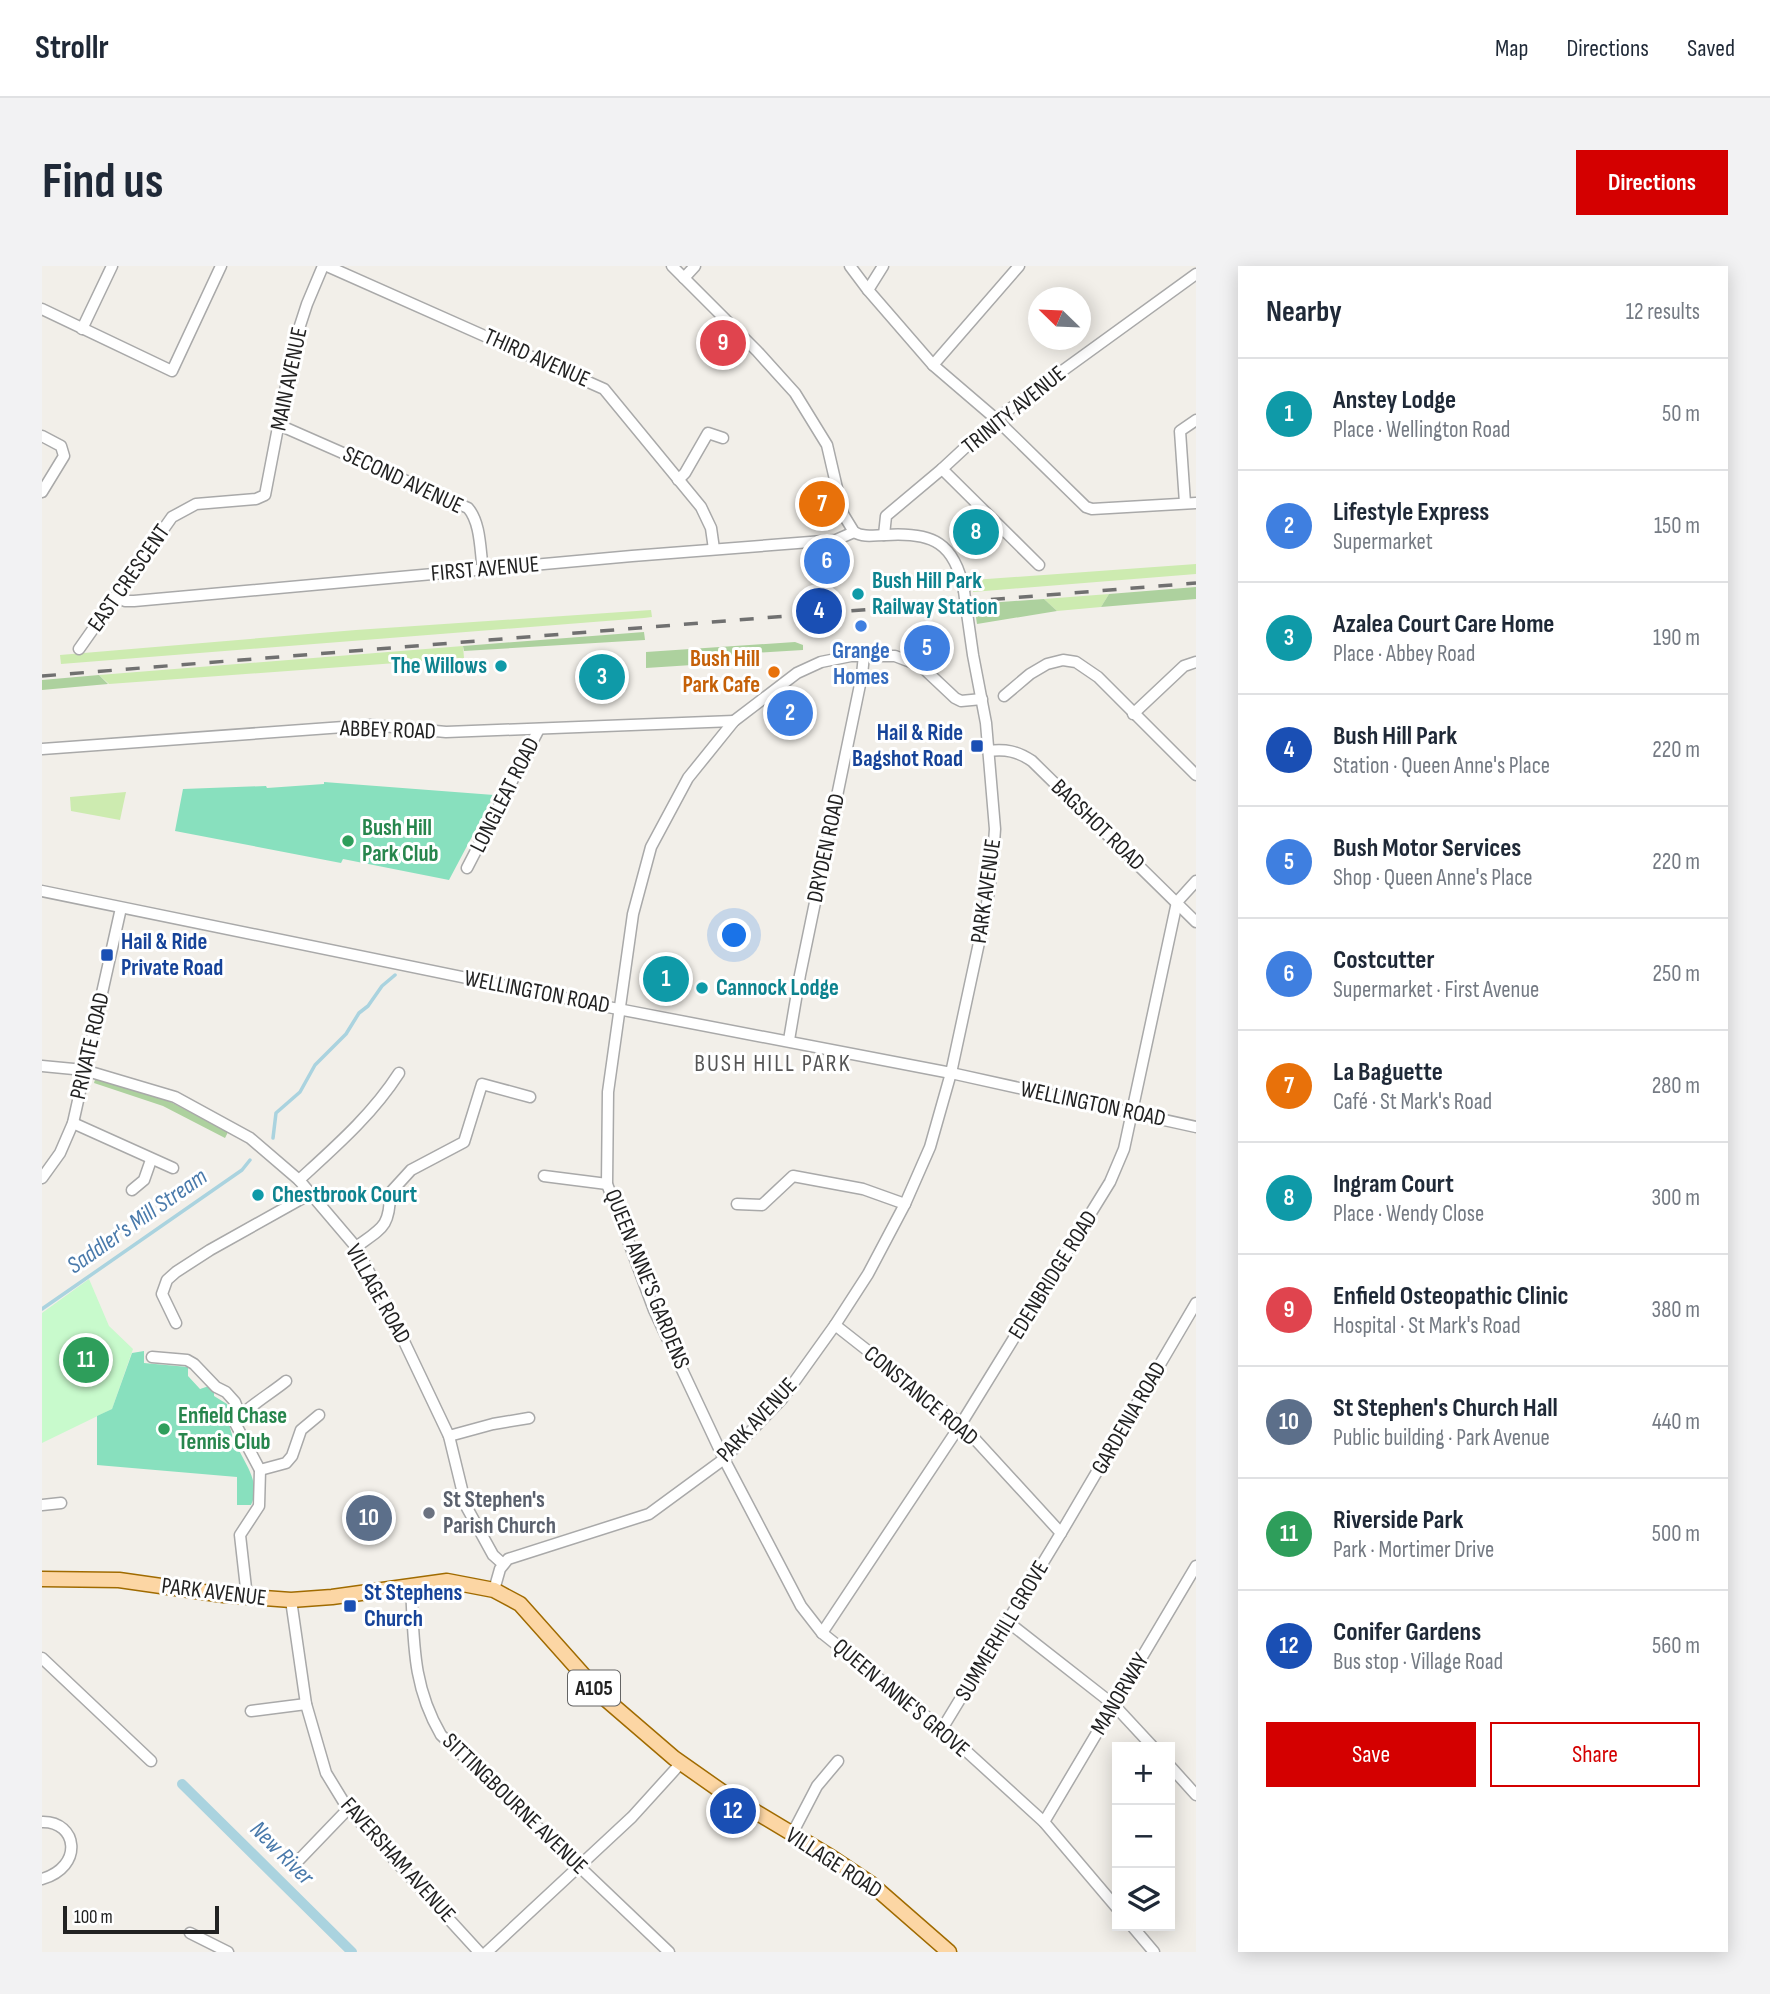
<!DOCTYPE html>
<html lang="en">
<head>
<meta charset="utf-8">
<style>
  :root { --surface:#fff; --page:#f2f2f3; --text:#1f2937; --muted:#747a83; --line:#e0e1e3; --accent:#d40000 }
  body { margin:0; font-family:"Sofia Sans Condensed",sans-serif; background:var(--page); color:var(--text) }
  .controls { position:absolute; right:21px; bottom:21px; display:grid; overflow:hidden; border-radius:0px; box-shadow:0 4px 18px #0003 }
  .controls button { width:63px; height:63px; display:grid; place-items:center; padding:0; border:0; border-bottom:2px solid var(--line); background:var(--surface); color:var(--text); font:35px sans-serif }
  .compass { position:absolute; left:986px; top:21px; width:63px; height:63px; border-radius:50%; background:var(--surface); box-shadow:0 4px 18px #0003; rotate:293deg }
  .scale { position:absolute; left:21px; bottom:18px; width:156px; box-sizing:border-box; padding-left:7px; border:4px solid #222; border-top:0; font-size:19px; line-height:24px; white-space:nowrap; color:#222; -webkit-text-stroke:5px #fff; paint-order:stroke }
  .you { position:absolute; left:693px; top:670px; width:24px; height:24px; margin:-18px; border:5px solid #fff; border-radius:50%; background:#1a73e8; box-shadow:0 0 0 10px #1a73e833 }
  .badge { display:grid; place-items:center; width:46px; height:46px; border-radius:50%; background:var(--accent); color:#fff; font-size:23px; font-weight:700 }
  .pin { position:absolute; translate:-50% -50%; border:4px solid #fff; box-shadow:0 2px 7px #0006 }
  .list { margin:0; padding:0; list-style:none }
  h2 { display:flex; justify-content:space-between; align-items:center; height:91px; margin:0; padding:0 28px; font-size:30px }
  h2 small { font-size:23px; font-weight:400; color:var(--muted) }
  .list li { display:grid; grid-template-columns:46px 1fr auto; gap:21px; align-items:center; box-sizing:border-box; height:112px; padding:0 28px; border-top:2px solid var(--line) }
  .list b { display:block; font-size:26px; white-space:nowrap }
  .list p { margin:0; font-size:23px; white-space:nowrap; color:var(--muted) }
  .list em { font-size:23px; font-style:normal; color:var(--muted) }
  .actions { display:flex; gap:14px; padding:21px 28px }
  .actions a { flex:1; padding:16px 0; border:2px solid var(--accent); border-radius:0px; text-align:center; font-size:24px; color:var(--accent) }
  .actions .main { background:var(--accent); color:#fff }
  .icon { flex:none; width:38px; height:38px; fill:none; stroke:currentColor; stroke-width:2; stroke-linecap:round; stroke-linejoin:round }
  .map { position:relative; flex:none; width:1154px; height:1686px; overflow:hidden; border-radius:0px }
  header { display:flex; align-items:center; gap:42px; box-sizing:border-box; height:98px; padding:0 35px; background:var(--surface); border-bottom:2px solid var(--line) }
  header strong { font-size:33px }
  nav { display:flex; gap:38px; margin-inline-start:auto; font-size:24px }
  .intro { display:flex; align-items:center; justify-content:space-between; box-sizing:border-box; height:168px; padding:0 42px }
  h1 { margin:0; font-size:49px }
  .button { padding:18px 32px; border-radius:0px; background:var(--accent); color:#fff; font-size:24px; font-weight:700 }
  main { display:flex; gap:42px; padding:0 42px }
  aside { flex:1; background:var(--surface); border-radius:0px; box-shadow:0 4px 18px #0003 }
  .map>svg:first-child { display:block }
  .grass { fill:#cdebb0 }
  .forest { fill:#add19e }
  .park { fill:#c8facc }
  .pitch { fill:#88e0be }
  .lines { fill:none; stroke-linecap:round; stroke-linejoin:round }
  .stream { stroke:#aad3df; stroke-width:3.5 }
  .canal { stroke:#aad3df; stroke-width:10 }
  .minor-casing { stroke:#a9a9a9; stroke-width:13 }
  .major-casing { stroke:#a06b00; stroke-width:17 }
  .minor { stroke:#fff; stroke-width:10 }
  .major { stroke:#fcd6a4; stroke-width:14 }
  .rail { stroke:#707070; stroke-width:3.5; stroke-dasharray:14 14; stroke-linecap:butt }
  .minor-bridge-casing { stroke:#a9a9a9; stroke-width:13; stroke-linecap:butt }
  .minor-bridge { stroke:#fff; stroke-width:10 }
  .culture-dot { fill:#0f9aa8; stroke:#fff; stroke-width:2.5 }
  .shop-dot { fill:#3f7fe0; stroke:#fff; stroke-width:2.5 }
  .food-dot { fill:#e8710a; stroke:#fff; stroke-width:2.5 }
  .transit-dot { fill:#1a4fb4; stroke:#fff; stroke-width:2.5 }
  .leisure-dot { fill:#2e9e5b; stroke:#fff; stroke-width:2.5 }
  .worship-dot { fill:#6b7280; stroke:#fff; stroke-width:2.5 }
  .labels { text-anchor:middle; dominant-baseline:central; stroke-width:6; stroke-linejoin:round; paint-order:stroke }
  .shield { fill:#fff; stroke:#646464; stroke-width:2 }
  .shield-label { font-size:21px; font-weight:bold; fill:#222 }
  .street-label { font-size:23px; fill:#222; stroke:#fff }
  .culture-label { font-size:23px; font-weight:bold; fill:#0d838f; stroke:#fff; text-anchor:start }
  .shop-label { font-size:23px; font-weight:bold; fill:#366cbe; stroke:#fff }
  .food-label { font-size:23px; font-weight:bold; fill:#c56008; stroke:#fff; text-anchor:end }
  .transit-label { font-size:23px; font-weight:bold; fill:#164399; stroke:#fff; text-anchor:start }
  .leisure-label { font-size:23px; font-weight:bold; fill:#27864d; stroke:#fff; text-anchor:start }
  .worship-label { font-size:23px; font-weight:bold; fill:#5b616d; stroke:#fff; text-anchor:start }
  .neighbourhood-label { font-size:24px; letter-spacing:2px; fill:#555; stroke:#fff }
  .water-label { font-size:24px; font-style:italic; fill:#4a7aab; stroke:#fff }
</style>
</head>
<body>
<header>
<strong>Strollr</strong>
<nav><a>Map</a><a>Directions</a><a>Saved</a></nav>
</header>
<div class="intro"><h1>Find us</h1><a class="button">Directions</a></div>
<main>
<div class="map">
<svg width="1154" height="1686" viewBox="0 0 1154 1686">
  <rect width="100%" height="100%" fill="#f2efe9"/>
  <g class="grass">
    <polygon points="1154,298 1154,308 931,326 931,314"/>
    <polygon points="1067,328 1059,341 1015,345 1002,333"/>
    <polygon points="609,344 610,351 602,352 19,398 18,389 314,364"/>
    <polygon points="421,380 422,392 67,418 57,409"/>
    <polygon points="84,526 78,554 29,545 28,531"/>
  </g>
  <g class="forest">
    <polygon points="1154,321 1154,333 1059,341 1067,328"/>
    <polygon points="1002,333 1015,345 935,358 932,338"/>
    <polygon points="602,366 603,374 422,385 421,380"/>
    <polygon points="753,376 761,379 761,384 710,387 681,397 604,402 604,386"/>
    <polygon points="57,409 66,418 0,424 0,414"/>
    <polygon points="54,810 125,834 186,866 183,872 121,840 52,817"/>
  </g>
  <polygon class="park" points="47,1013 67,1060 91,1083 70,1143 0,1177 0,1047"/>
  <g class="pitch">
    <polygon points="282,516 452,529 407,614 301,593 299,597 133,565 141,523 224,520 225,522 282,518"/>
    <path d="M 102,1085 L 102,1097 L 146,1101 L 146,1110 L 158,1123 L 167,1120 L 172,1125 L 172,1130 L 185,1138 C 188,1147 186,1156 189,1165 C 195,1190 222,1213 209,1239 L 195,1239 L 195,1211 L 55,1199 L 55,1150 L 70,1143 L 90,1087 Z"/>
  </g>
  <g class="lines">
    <g class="stream">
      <polyline points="231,872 234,847 258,826 273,799 304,768 317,747 326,740 340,720 353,709"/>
      <polyline points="0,1043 200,904 208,894"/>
    </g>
    <polyline class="canal" points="140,1518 310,1686"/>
    <g class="minor-casing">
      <g id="minor">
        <polyline points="285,0 562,123 659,241 669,262 672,283"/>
        <path d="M 630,0 L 715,85 L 753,127 L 785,179 L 801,248 L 812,266 C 822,272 833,269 844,269 C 891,266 913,277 922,325"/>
        <polyline points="808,0 826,24 891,99 954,153 1044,241 1050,243 1154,237"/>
        <polyline points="642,12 653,0"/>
        <polyline points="826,24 841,0"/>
        <polyline points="0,43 130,105 179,0"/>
        <polyline points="40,63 70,0"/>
        <polyline points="891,99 977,0"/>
        <path d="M 237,159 L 426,242 C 439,257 438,285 441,304"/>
        <polyline points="0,170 19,180 22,190 0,226"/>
        <polyline points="900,203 997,299"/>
        <polyline points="636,214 643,207 666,167 681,172"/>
        <polyline points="1143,237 1138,165 1154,154"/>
        <polyline points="842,269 844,250 900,203 954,153 1154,8"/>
        <polyline points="75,330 83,335 92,335 590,290 794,274 812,266"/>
        <polyline points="37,383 130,251 154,238 214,233 223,229 252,78 265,38 281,0"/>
        <polyline points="962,430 988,408 1005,398 1021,394 1034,396 1056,411 1154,509"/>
        <polyline points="940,433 919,435 913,432 879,400 853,390 809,390 779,396 755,407 692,455 646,512 609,581 591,648 566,826 565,918 612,1044 682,1193 759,1340 780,1367 900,1463 1002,1556 1075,1642"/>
        <polyline points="1091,448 1142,400 1154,396"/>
        <polyline points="0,483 329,459 404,466 692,455"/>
        <path d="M 946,485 C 964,483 975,485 990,495 L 1154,656"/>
        <polyline points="425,602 497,463"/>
        <polyline points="0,625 576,743 909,807 1154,861"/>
        <polyline points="747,774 758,709 820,409 822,389"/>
        <polyline points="0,800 42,804 133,831 208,872 257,914 314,981 349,1048 407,1170 424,1240 451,1289 461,1298"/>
        <polyline points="31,857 131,902"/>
        <polyline points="502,910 565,918"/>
        <polyline points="0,912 18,887 31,857 79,642"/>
        <path d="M 257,914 C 293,881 330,849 357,807"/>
        <polyline points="90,924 102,914 109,894"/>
        <polyline points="695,938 720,939 751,910 821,923 863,938"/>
        <path d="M 314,981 C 340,962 348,961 348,927 L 369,904 L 422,876 L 440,818 L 488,831"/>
        <polyline points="134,1057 120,1028 125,1014 134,1006 168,984 268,928"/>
        <polyline points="793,1059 919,1158 1019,1267"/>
        <polyline points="110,1091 145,1094 152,1098 174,1121 184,1126 193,1136 198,1149"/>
        <polyline points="407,1170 451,1158 487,1152"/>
        <polyline points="218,1204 244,1197 250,1190 259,1164 277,1149"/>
        <polyline points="0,1239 19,1237"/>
        <path d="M 369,1320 C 372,1376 370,1419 399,1469 L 627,1686"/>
        <polyline points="452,1324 458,1303 466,1293 607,1248 682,1193 740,1133 793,1059 826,1008 863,938 888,881 909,807 944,644 950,605 953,563 944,457 931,389 924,340"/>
        <path d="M 205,1331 L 198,1269 L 217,1240 L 218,1204 L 193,1157 C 199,1145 231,1126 244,1115"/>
        <polyline points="249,1334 264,1438 284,1507 306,1543 437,1686"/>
        <polyline points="966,1356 1072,1439 1111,1481"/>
        <polyline points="780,1367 919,1158 1068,916 1082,883 1135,636 1154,615"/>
        <polyline points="0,1392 109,1495"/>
        <polyline points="209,1445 264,1438"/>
        <polyline points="900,1463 1019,1267 1154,1037"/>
        <polyline points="1128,1500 1154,1529"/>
        <path d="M 0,1556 C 36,1555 42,1601 0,1613"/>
        <polyline points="1002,1556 1154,1300"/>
        <polyline points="750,1568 775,1520 796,1495"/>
        <polyline points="255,1596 306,1543"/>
        <polyline points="1090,1660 1112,1686"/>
        <polyline points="148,1667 186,1686"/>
        <polyline points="445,1686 590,1551 639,1497"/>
      </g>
    </g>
    <g class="major-casing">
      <polyline id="major" points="0,1313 77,1314 182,1329 249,1334 290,1331 405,1315 452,1324 478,1338 560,1430 632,1492 679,1525 789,1591 828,1617 907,1686"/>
    </g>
    <use href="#minor" class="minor"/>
    <use href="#major" class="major"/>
    <polyline class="rail" points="0,410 1154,317"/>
    <g class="minor-bridge-casing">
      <polyline id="minor-bridge" points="922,325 924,340"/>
    </g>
    <use href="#minor-bridge" class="minor-bridge"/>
  </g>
  <g class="culture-dot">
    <circle cx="816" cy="328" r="7"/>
    <circle cx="459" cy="400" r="7"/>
    <circle cx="660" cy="722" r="7"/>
    <circle cx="216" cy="929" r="7"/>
  </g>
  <circle class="shop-dot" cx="819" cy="360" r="7"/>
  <circle class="food-dot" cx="732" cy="406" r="7"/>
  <g class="transit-dot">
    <rect x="928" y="473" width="14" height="14" rx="3.5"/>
    <rect x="58" y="682" width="14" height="14" rx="3.5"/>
    <rect x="301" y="1333" width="14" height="14" rx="3.5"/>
  </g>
  <g class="leisure-dot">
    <circle cx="306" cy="575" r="7"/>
    <circle cx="122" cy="1163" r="7"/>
  </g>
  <circle class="worship-dot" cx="387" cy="1247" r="7"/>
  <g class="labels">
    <rect class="shield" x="526" y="1404.5" width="52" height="35" rx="5"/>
    <g class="shield-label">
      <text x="552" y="1422">A105</text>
    </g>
    <g class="street-label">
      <text transform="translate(495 92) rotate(24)">THIRD AVENUE</text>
      <text transform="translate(247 113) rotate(-78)">MAIN AVENUE</text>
      <text transform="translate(972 144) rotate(-39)">TRINITY AVENUE</text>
      <text transform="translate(361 214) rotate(25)">SECOND AVENUE</text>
      <text transform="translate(443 303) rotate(-5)">FIRST AVENUE</text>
      <text transform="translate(87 312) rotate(-55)">EAST CRESCENT</text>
      <text transform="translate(346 464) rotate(2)">ABBEY ROAD</text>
      <text transform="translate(463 529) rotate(-63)">LONGLEAT ROAD</text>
      <text transform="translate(1056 559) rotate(44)">BAGSHOT ROAD</text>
      <text transform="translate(784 582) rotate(-78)">DRYDEN ROAD</text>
      <text transform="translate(944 625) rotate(-82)">PARK AVENUE</text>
      <text transform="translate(495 726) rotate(11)">WELLINGTON ROAD</text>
      <text transform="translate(48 780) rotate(-77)">PRIVATE ROAD</text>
      <text transform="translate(1051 838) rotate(12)">WELLINGTON ROAD</text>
      <text transform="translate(1011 1009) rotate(-58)">EDENBRIDGE ROAD</text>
      <text transform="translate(605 1013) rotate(68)">QUEEN ANNE'S GARDENS</text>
      <text transform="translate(336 1028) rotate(61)">VILLAGE ROAD</text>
      <text transform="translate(879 1130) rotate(40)">CONSTANCE ROAD</text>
      <text transform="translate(1087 1152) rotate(-60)">GARDENIA ROAD</text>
      <text transform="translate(715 1154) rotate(-47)">PARK AVENUE</text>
      <text transform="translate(172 1326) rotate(7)">PARK AVENUE</text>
      <text transform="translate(960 1365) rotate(-59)">SUMMERHILL GROVE</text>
      <text transform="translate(1078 1428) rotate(-59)">MANORWAY</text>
      <text transform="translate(859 1432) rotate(40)">QUEEN ANNE'S GROVE</text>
      <text transform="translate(473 1538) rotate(44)">SITTINGBOURNE AVENUE</text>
      <text transform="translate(356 1594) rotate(48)">FAVERSHAM AVENUE</text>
      <text transform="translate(792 1597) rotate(33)">VILLAGE ROAD</text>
    </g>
    <g class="culture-label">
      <text x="830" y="315">Bush Hill Park<tspan x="830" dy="26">Railway Station</tspan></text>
      <text x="445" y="400" text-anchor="end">The Willows</text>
      <text x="674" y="722">Cannock Lodge</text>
      <text x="230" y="929">Chestbrook Court</text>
    </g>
    <g class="shop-label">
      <text x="819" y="385">Grange<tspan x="819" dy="26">Homes</tspan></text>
    </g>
    <g class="food-label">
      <text x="718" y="393">Bush Hill<tspan x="718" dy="26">Park Cafe</tspan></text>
    </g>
    <g class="transit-label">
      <text x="921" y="467" text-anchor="end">Hail &amp; Ride<tspan x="921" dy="26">Bagshot Road</tspan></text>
      <text x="79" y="676">Hail &amp; Ride<tspan x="79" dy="26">Private Road</tspan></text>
      <text x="322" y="1327">St Stephens<tspan x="322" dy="26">Church</tspan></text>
    </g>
    <g class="leisure-label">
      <text x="320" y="562">Bush Hill<tspan x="320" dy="26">Park Club</tspan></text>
      <text x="136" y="1150">Enfield Chase<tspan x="136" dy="26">Tennis Club</tspan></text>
    </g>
    <g class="worship-label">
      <text x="401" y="1234">St Stephen's<tspan x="401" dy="26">Parish Church</tspan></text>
    </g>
    <g class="neighbourhood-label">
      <text x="731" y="797">BUSH HILL PARK</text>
    </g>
    <g class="water-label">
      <text transform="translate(95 955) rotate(-35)">Saddler's Mill Stream</text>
      <text transform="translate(240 1587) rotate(45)">New River</text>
    </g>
  </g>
</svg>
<div class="controls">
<button>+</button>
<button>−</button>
<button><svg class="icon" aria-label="layers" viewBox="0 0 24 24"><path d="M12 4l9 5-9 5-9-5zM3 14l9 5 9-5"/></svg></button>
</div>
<svg class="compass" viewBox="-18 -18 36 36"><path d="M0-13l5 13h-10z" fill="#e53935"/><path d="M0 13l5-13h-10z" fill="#747a83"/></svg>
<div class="scale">100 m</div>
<div class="you"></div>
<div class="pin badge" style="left:624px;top:713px;background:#0f9aa8">1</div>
<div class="pin badge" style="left:748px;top:447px;background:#3f7fe0">2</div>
<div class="pin badge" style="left:560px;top:411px;background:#0f9aa8">3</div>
<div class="pin badge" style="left:777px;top:345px;background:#1a4fb4">4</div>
<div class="pin badge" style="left:885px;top:382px;background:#3f7fe0">5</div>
<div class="pin badge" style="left:785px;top:295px;background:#3f7fe0">6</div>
<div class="pin badge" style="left:780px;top:238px;background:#e8710a">7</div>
<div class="pin badge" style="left:934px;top:266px;background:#0f9aa8">8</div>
<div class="pin badge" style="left:681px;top:77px;background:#e0444e">9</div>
<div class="pin badge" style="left:327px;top:1252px;background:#5c6f8a">10</div>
<div class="pin badge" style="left:44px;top:1094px;background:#2e9e5b">11</div>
<div class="pin badge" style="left:691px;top:1545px;background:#1a4fb4">12</div>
</div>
<aside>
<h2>Nearby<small>12 results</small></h2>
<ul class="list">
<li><span class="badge" style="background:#0f9aa8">1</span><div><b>Anstey Lodge</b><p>Place · Wellington Road</p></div><em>50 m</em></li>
<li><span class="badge" style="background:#3f7fe0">2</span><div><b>Lifestyle Express</b><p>Supermarket</p></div><em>150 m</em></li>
<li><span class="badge" style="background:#0f9aa8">3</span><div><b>Azalea Court Care Home</b><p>Place · Abbey Road</p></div><em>190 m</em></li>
<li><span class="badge" style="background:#1a4fb4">4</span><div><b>Bush Hill Park</b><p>Station · Queen Anne's Place</p></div><em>220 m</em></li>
<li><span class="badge" style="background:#3f7fe0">5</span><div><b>Bush Motor Services</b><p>Shop · Queen Anne's Place</p></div><em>220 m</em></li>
<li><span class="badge" style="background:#3f7fe0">6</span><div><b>Costcutter</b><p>Supermarket · First Avenue</p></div><em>250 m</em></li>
<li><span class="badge" style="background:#e8710a">7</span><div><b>La Baguette</b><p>Café · St Mark's Road</p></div><em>280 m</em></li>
<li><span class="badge" style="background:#0f9aa8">8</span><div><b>Ingram Court</b><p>Place · Wendy Close</p></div><em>300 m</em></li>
<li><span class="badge" style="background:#e0444e">9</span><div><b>Enfield Osteopathic Clinic</b><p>Hospital · St Mark's Road</p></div><em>380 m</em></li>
<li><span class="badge" style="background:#5c6f8a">10</span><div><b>St Stephen's Church Hall</b><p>Public building · Park Avenue</p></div><em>440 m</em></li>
<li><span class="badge" style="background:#2e9e5b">11</span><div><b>Riverside Park</b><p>Park · Mortimer Drive</p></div><em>500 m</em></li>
<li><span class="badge" style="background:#1a4fb4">12</span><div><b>Conifer Gardens</b><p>Bus stop · Village Road</p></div><em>560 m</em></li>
</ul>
<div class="actions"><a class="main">Save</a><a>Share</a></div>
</aside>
</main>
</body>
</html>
